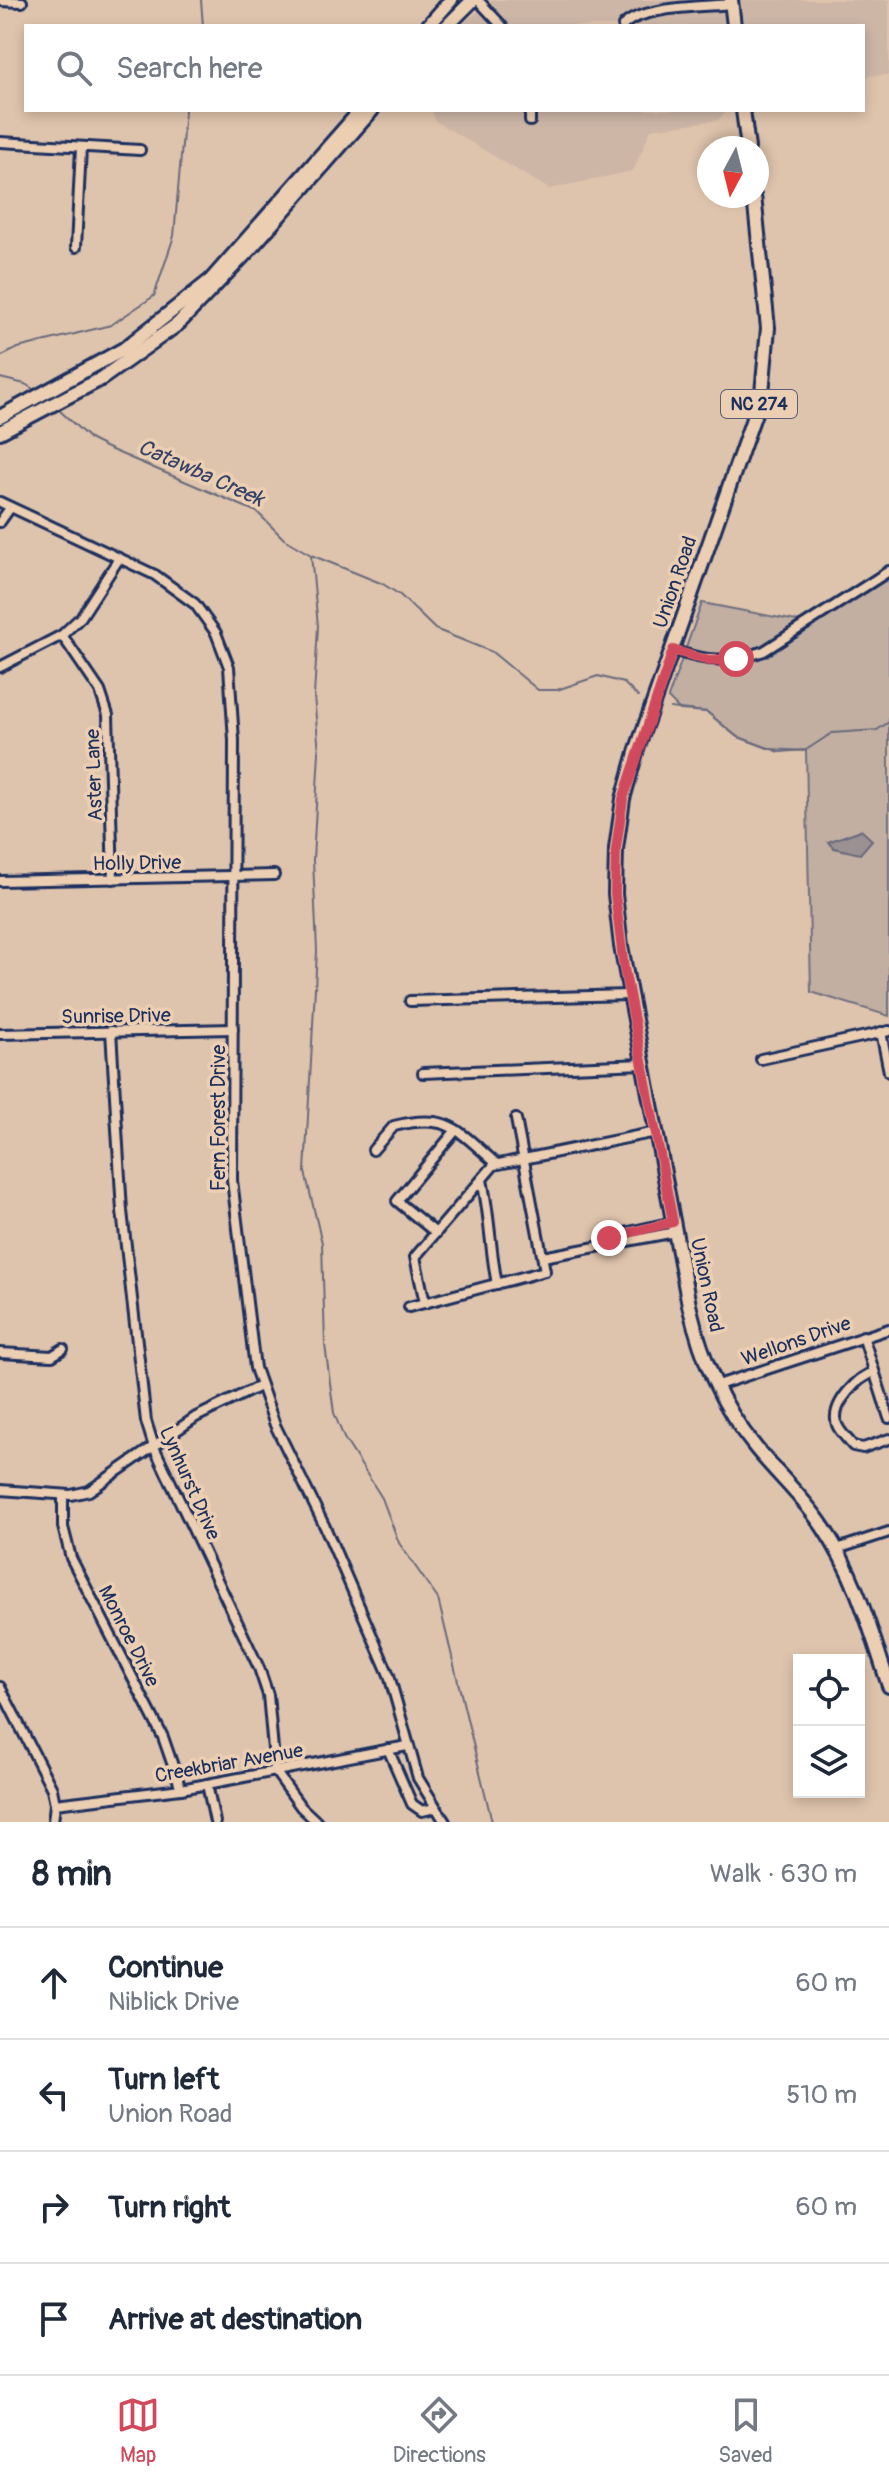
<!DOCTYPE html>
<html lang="en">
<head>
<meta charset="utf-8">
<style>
  :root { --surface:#fff; --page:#f2f2f3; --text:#1f2937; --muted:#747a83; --line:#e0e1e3; --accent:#d1495b }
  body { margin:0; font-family:Pangolin,sans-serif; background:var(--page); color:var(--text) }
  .controls { position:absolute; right:24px; bottom:24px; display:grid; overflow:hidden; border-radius:0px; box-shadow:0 4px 12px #0003 }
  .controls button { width:72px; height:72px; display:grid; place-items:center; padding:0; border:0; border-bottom:2px solid var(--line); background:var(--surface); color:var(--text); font:40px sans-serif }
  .compass { position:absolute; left:697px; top:136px; width:72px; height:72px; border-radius:50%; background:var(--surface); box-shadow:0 4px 12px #0003; rotate:187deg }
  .stop { position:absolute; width:24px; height:24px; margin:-18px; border:6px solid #d1495b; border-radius:50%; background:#fff }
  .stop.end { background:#d1495b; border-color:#fff; box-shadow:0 2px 8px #0008 }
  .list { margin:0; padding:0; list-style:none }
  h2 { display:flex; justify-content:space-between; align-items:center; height:104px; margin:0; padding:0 32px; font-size:34px }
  h2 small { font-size:26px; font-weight:400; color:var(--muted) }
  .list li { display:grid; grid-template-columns:52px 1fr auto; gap:24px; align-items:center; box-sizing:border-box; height:112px; padding:0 32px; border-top:2px solid var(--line) }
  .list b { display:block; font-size:30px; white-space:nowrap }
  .list p { margin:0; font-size:26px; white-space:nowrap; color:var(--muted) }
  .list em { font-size:26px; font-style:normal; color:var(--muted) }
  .icon { flex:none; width:44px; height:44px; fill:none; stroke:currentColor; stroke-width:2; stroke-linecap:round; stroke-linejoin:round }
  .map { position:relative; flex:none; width:889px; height:1822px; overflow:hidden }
  .search { position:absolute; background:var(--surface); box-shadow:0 4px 12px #0003; left:24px; right:24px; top:24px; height:88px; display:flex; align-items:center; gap:20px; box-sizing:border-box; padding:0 28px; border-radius:0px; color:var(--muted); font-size:30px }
  .sheet { height:552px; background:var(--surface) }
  nav { display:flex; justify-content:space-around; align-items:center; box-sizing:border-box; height:112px; border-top:2px solid var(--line); background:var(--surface); font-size:22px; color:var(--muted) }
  nav a { display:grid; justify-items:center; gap:4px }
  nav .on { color:var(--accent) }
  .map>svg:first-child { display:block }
  .built { fill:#cdb6a6 }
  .green { fill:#c2afa2; stroke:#6e6f80; stroke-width:2 }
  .water { fill:#9c9192; stroke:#686a7d; stroke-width:2 }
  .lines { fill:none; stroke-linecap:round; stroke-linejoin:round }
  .stream { stroke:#686a7d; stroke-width:2 }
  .street-casing { stroke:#1b2f5e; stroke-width:14 }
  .secondary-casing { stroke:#1b2f5e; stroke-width:18 }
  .primary-casing { stroke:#1b2f5e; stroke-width:18 }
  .street { stroke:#ecceb2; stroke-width:8 }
  .secondary { stroke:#ecceb2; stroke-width:12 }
  .primary { stroke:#ecceb2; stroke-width:12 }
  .route { stroke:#d1495b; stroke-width:10 }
  .labels { text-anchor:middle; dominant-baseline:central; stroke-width:7; stroke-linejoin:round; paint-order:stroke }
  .shield { fill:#ecceb2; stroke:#5a5f77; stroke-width:2 }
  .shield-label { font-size:18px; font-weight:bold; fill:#1b2f5e }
  .street-label { font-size:20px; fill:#1b2f5e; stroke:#ecceb2 }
  .water-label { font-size:22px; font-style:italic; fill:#354368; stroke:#ecceb2 }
</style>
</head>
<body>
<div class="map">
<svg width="889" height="1822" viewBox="0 0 889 1822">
  <rect width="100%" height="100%" fill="#dfc4ad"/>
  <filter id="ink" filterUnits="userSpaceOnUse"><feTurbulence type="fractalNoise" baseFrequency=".0125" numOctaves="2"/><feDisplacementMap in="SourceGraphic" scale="16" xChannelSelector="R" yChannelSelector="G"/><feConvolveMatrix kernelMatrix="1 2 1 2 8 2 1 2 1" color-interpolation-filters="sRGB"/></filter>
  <g filter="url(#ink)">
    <g class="built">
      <polygon points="493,0 889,0 889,75 863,76 863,26 459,26"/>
      <polygon points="432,110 727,110 718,120 651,129 633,171 549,189 435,121"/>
    </g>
    <polygon class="green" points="889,573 889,1016 811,992 806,751 770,749 736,736 707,712 680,710 668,698 702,603 812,624"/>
    <polygon class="water" points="861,830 872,840 860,854 834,848 828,842"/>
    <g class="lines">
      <g class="stream">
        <polyline points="201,0 203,26"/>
        <polyline points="0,357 18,348 111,325 154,296 174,236 185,110"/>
        <polyline points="0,378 25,384 35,390"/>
        <polyline points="58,409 91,440 107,448 257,512 284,539 311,555 383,584 400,595 435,629 492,652 538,690 557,690 598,676 624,683 638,697"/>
        <polyline points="311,555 318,626 314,696 319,752 313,860 317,951 305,1172 322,1243 325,1345 334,1413 344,1438 382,1498 399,1543 438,1599 492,1822"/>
        <polyline points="670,708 707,712 736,736 780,752 806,750 832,733 877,730 889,722"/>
      </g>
      <g class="street-casing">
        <g id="street">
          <polyline points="478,0 502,26"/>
          <polyline points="0,1 22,2"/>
          <path d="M 623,26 C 640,6 704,7 731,4"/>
          <polyline points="530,110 530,121"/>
          <polyline points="0,142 140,150"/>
          <polyline points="76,247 81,148"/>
          <polyline points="0,502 155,575 195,604 216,633 229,667 234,740 232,1180 255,1368 275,1425 325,1527 389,1675 418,1778 445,1822"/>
          <polyline points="0,522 10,508"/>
          <polyline points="62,635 100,691 108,715 113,879"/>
          <path d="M 673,650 C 706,662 731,663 764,651 L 889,571"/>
          <polyline points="0,667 62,635 81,617 118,560"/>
          <polyline points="0,881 274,875"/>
          <polyline points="410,1001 629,995"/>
          <polyline points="111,1031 122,1211 146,1421 154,1447 259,1668 268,1695 275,1771 301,1807 317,1822"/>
          <polyline points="881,1032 889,1072"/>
          <polyline points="0,1034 233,1029"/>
          <polyline points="761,1059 889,1031"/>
          <polyline points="423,1073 643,1064"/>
          <path d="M 373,1150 L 394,1126 C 449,1112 458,1131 497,1164"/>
          <path d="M 482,1180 C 490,1216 490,1249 497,1284"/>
          <polyline points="436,1233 397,1201 456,1130"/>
          <polyline points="605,1243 620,1234 673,1222"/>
          <polyline points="543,1257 675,1232"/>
          <polyline points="425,1303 415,1257 494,1165 656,1132"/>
          <polyline points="409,1307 545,1271 516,1119"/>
          <polyline points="863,1336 889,1418"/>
          <polyline points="0,1353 52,1356 63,1349"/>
          <path d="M 874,1372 C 858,1377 834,1402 836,1420 C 836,1429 848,1439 853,1446 L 863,1448 L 889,1439"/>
          <polyline points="715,1386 889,1329"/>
          <polyline points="0,1490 71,1495 89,1491 196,1417 260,1386"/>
          <polyline points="63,1495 63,1527 71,1558 163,1737 181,1789"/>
          <polyline points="837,1549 889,1532"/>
          <polyline points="0,1687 52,1789 55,1804 53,1822"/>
          <polyline points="388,1749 412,1804 422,1811 435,1808"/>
          <polyline points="207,1784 215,1822"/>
          <polyline points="55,1804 181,1789 407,1746"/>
        </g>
      </g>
      <g class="secondary-casing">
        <g id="secondary">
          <polyline points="428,26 451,0"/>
          <polyline points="447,26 473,0"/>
          <polyline points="0,417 124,349 211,280 361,110"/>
          <polyline points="0,432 101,379 178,324 249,250 372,110"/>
        </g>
      </g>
      <g class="primary-casing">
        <g id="primary">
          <polyline points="731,0 734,26"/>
          <polyline points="743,110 748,148"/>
          <path d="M 754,196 L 768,328 L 762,393 L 637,749 L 623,799 L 616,849 L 615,894 L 621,946 L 689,1305 C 702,1359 720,1404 756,1448 C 778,1475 804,1498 823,1527 C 856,1576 871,1631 889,1686"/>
        </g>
      </g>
      <use href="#street" class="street"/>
      <use href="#secondary" class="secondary"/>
      <use href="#primary" class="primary"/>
    </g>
  </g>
  <g class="lines" filter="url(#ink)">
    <polyline class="route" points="609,1238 673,1222 624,968 615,894 616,849 623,799 673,650 709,661 736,659"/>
  </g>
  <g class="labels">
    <rect class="shield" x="721" y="390" width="76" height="28" rx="6"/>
    <g class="shield-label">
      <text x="759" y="404">NC 274</text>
    </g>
    <g class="street-label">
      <text transform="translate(675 582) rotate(-71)">Union Road</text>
      <text transform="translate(94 775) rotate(-92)">Aster Lane</text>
      <text transform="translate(137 863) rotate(-1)">Holly Drive</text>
      <text transform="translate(116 1016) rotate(-1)">Sunrise Drive</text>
      <text transform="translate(218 1118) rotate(-90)">Fern Forest Drive</text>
      <text transform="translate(707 1285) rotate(78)">Union Road</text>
      <text transform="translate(796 1341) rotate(-19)">Wellons Drive</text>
      <text transform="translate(190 1483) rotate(66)">Lynhurst Drive</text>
      <text transform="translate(129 1636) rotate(63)">Monroe Drive</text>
      <text transform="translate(229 1763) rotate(-10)">Creekbriar Avenue</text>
    </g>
    <g class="water-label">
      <text transform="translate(201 473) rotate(24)">Catawba Creek</text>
    </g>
  </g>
</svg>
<div class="controls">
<button><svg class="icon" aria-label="locate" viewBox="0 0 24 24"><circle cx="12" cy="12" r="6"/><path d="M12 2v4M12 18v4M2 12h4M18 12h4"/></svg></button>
<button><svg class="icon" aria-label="layers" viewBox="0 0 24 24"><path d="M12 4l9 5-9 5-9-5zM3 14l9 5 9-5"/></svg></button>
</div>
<svg class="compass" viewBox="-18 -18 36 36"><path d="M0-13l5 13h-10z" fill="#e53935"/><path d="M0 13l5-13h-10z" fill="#747a83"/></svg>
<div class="stop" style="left:736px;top:659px"></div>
<div class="stop end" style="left:609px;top:1238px"></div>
<div class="search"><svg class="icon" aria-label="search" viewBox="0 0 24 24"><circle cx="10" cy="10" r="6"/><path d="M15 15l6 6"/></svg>Search here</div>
</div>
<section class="sheet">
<h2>8 min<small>Walk · 630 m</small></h2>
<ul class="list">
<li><svg class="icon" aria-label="ahead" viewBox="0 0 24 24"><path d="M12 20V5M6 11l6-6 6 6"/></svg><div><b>Continue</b><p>Niblick Drive</p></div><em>60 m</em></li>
<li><svg class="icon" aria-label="left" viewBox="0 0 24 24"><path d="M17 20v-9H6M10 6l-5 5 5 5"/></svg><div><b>Turn left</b><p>Union Road</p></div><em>510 m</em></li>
<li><svg class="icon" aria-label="right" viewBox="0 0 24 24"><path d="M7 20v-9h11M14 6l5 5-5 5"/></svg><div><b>Turn right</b></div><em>60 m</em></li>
<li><svg class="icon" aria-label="arrive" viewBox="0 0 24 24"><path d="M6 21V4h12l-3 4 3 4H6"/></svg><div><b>Arrive at destination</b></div></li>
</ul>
</section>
<nav>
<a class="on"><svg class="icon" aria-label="map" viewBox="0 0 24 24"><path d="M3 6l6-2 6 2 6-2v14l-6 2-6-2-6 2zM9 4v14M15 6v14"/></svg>Map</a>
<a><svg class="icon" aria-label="directions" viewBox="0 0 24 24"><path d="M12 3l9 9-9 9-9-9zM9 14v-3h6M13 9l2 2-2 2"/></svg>Directions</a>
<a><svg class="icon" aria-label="saved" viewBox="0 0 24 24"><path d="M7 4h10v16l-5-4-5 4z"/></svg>Saved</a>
</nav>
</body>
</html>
